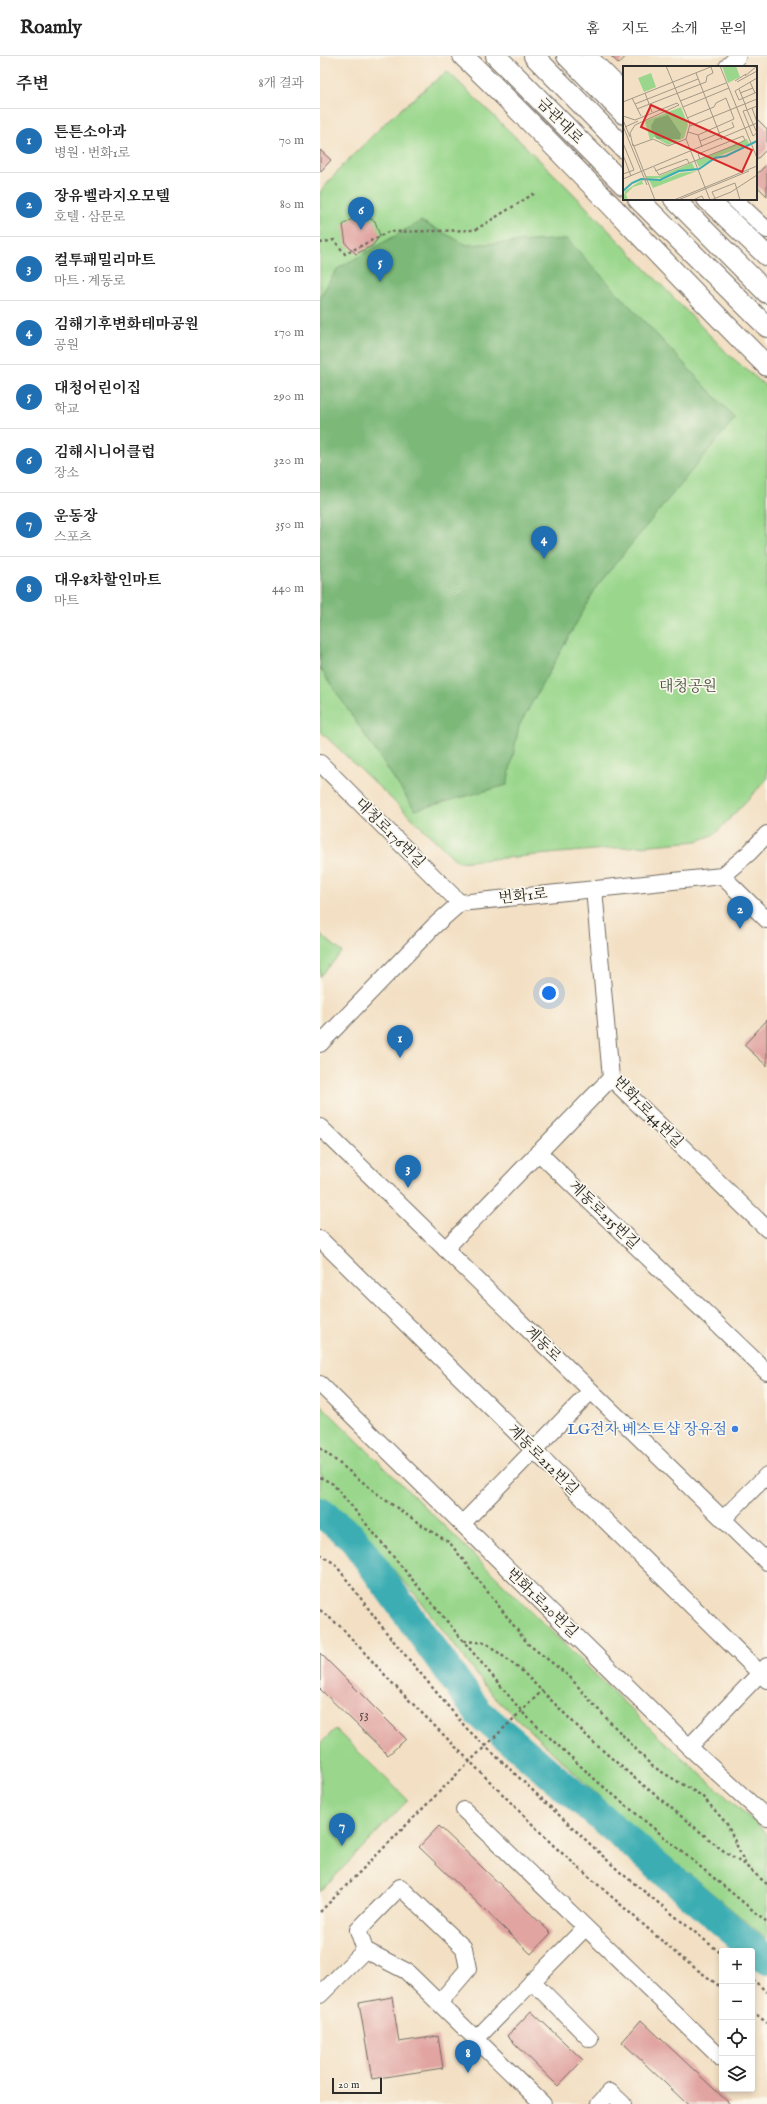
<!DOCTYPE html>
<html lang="ko">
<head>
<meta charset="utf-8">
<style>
  :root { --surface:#fff; --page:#f6f6f6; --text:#222; --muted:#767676; --line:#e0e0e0; --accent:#1f6fb2 }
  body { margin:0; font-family:"IM FELL English","Noto Serif KR",serif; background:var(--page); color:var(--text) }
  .controls { position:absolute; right:12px; bottom:12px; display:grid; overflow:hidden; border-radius:4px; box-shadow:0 2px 6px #0003 }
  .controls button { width:36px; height:36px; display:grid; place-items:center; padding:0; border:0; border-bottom:1px solid var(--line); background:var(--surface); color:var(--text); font:20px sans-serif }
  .scale { position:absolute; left:12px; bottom:10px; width:50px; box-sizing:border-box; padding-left:4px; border:2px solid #2b2b2b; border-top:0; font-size:11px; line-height:14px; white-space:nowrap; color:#2b2b2b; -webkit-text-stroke:3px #fbf7ec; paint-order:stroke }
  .you { position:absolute; left:229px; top:937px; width:14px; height:14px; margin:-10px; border:3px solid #fff; border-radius:50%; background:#1a73e8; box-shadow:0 0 0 6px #1a73e833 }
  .badge { display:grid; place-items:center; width:26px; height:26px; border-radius:50%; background:var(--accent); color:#fff; font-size:13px; font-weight:700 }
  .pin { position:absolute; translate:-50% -33px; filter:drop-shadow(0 1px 2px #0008) }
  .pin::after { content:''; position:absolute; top:21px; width:14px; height:12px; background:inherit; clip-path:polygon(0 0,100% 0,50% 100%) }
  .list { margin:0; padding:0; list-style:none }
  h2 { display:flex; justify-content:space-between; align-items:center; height:52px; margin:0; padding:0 16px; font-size:17px }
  h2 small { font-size:13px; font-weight:400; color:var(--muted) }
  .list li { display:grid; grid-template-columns:26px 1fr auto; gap:12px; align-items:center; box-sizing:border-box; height:64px; padding:0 16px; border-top:1px solid var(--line) }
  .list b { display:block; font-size:15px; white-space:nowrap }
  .list p { margin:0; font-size:13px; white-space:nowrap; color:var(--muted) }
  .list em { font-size:13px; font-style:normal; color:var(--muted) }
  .icon { flex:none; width:22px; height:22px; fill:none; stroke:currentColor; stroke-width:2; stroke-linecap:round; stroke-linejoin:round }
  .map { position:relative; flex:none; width:447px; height:2048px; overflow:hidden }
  header { display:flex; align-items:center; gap:24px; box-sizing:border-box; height:56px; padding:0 20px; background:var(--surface); border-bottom:1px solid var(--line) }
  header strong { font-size:19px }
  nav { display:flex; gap:22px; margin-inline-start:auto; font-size:14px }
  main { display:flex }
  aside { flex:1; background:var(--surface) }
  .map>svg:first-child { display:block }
  .green { fill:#9ad78c; stroke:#62815c }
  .forest { fill:#7bb878; stroke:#537252 }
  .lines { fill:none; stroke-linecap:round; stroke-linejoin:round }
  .river { stroke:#3badb3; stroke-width:30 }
  .building { fill:#e1a4a1 }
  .minor-casing { stroke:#716a61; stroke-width:18 }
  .major-casing { stroke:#716a61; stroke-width:22 }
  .path { stroke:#716a61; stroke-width:2.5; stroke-dasharray:3 3; stroke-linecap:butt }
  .minor { stroke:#fff; stroke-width:16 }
  .major { stroke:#fff; stroke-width:20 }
  .path-bridge { stroke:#716a61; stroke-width:2.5; stroke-dasharray:3 3; stroke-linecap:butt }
  .shop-dot { fill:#3f7fe0; stroke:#fbf7ec; stroke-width:1.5 }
  .labels { text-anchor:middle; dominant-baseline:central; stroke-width:3.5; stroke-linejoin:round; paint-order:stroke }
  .number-label { font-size:13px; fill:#584948 }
  .street-label { font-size:15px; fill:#2b2b2b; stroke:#fbf7ec }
  .park-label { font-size:15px; fill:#475643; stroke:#fbf7ec }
  .shop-label { font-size:15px; fill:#366cbe; stroke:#fbf7ec; text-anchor:end }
  .inset-river { fill:none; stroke:#3badb3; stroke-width:2 }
  .inset-road { fill:none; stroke:#a39887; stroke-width:1 }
  .view { fill:#d62828; fill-opacity:0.15; stroke:#d62828; stroke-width:2 }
  .inset-edge { fill:none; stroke:#2b2b2b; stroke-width:2 }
</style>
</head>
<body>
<header>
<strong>Roamly</strong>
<nav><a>홈</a><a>지도</a><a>소개</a><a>문의</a></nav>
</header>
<main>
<aside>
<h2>주변<small>8개 결과</small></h2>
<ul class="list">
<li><span class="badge">1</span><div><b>튼튼소아과</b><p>병원 · 번화1로</p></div><em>70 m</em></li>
<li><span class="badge">2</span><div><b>장유벨라지오모텔</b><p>호텔 · 삼문로</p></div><em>80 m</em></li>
<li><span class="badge">3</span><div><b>컬투패밀리마트</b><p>마트 · 계동로</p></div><em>100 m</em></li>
<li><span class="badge">4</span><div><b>김해기후변화테마공원</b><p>공원</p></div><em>170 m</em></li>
<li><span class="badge">5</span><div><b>대청어린이집</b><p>학교</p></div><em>290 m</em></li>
<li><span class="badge">6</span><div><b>김해시니어클럽</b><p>장소</p></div><em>320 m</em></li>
<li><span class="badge">7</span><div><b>운동장</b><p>스포츠</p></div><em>350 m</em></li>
<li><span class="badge">8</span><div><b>대우8차할인마트</b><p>마트</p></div><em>440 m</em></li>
</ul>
</aside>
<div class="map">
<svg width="447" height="2048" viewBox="0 0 447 2048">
  <rect width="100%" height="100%" fill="#fbf7ec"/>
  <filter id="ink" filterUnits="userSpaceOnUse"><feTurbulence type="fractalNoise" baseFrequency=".025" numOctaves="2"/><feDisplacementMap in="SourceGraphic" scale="8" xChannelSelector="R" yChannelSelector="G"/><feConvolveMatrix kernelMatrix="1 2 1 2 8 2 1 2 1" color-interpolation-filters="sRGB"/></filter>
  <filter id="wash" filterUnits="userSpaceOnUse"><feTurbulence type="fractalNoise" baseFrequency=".012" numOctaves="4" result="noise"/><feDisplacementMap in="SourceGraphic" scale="16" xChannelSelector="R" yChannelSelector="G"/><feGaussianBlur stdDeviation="0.9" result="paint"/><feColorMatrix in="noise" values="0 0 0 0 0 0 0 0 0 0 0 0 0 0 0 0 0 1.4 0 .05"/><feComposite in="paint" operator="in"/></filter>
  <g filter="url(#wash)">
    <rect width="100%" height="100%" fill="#f3e0c4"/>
    <g class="green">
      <polygon points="127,15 241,125 409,299 447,331 447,723 395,778 377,785 138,806 0,675 0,136 24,108 69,63"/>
      <polygon points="0,878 22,896 0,921"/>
      <polygon points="0,1348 340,1682 447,1777 447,1883 299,1759 174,1641 94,1537 29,1463 0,1443"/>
      <polygon points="15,1673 88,1744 0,1836 0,1688"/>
    </g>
    <polygon class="forest" points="101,165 147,189 247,183 415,362 277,530 199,670 187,729 95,754 0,612 0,241 17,213"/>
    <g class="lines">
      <polyline class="river" points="0,1456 32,1481 158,1656 447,1904"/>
    </g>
    <g id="blocks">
      <g class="building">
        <polygon points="291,0 306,0 299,8"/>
        <polygon points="436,62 447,73 447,93 436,104"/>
        <polygon points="0,94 11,104 0,116"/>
        <polygon points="447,108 447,140 436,129 436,119"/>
        <polygon points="40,158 55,165 60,180 52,190 36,198 26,188 23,169"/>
        <polygon points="447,964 447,1010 424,989"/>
        <polygon points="0,1597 86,1683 68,1699 0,1633"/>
        <polygon points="119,1770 231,1877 211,1898 99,1791"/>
        <polygon points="72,1941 79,1986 118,1980 123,2012 52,2023 39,1947"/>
        <polygon points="211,1955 263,2004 238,2030 187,1980"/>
        <polygon points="321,1964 410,2048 367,2048 302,1986"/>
      </g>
    </g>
  </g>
  <g filter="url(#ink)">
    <use href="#blocks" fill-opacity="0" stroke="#716a61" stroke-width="1"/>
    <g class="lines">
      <g class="minor-casing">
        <g id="minor">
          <polyline points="269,0 304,35"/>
          <polyline points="407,11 418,0"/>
          <polyline points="414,143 447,174"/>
          <polyline points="0,707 140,847"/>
          <polyline points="402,820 447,864"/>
          <polyline points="274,833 291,1022 447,1173"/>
          <polyline points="0,988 114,870 140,847 402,820 429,797 447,778"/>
          <polyline points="0,1071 447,1506"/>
          <polyline points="218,1096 447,1316"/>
          <polyline points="0,1183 447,1624"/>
          <polyline points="125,1193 291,1022"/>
          <polyline points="0,1328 369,1691 447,1762"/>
          <polyline points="403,1463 447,1419"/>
          <polyline points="142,1468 271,1335"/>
          <polyline points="369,1691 447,1610"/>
          <polyline points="144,1754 402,2003"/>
          <polyline points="212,1925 270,1983"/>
          <polyline points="0,1939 45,1894"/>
          <polyline points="119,1947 148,1913 144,1892 80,1831 38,1874 45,1894 86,1915 223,2048"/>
          <polyline points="156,1983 265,1872"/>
          <polyline points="279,2048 290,2036 303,2048"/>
        </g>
      </g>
      <g class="major-casing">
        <g id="major">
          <path d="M 143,0 C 248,100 344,208 447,310"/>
          <polyline points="176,0 304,129"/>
          <polyline points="214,0 304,92"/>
          <polyline points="247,0 304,58"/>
          <polyline points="318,143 447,271"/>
          <polyline points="354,143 447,237"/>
          <polyline points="387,143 447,200"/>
        </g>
      </g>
      <g class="path">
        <polyline points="0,187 14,184 25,198 68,176 155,174 215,137"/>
        <polyline points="0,1392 64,1443 103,1470 130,1487 208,1588 249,1620 273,1648 332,1710 382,1740 407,1768 426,1810 447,1828"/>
        <polyline points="0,1421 13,1428 204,1658 279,1727 447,1866"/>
        <polyline points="0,1498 15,1508 66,1576 147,1673 300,1816 402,1898"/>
        <polyline points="0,1554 21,1571 75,1630 234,1790 359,1900 402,1932"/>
        <polyline points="144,1585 166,1587 202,1615 273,1686 311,1719 401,1793 426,1810"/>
        <polyline points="0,1856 144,1711"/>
        <polyline points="432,1923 447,1936"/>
        <polyline points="432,1955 447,1967"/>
      </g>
      <use href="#minor" class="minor"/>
      <use href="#major" class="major"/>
      <polyline class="path-bridge" points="144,1711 223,1634"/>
    </g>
  </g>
  <circle class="shop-dot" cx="415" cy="1373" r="4"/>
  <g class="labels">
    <g class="number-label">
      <text x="44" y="1658">53</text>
    </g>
    <g class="street-label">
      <text transform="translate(240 65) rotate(45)">금관대로</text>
      <text transform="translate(70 777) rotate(45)">대청로176번길</text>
      <text transform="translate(203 840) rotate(-6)">번화1로</text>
      <text transform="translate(328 1056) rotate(46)">번화1로44번길</text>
      <text transform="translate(284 1159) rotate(44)">계동로215번길</text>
      <text transform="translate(223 1288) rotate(44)">계동로</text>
      <text transform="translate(223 1404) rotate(45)">계동로212번길</text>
      <text transform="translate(222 1547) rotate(44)">번화1로20번길</text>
    </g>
    <g class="park-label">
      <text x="368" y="630">대청공원</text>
    </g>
    <g class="shop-label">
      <text x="407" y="1373">LG전자 베스트샵 장유점</text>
    </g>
  </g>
  <g transform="translate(303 10)">
    <rect width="134" height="134" fill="#f3e0c4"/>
    <path d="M 99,0 L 113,0 L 117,11 L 105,17 ZM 28,7 L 33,21 L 21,26 L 15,12 ZM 58,41 L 65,59 L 61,72 L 45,79 L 31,71 L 27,74 L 22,55 ZM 124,73 L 126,78 L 91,92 L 76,101 L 73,95 ZM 69,97 L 72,103 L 56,105 L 40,112 L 24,113 L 23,110 L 36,110 ZM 74,105 L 30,122 L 26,114 L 40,114 L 57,107 ZM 19,114 L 20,118 L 10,121 L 3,128 L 5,134 L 0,134 L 2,125 Z" fill="#9ad78c"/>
    <path d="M 45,49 L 58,68 L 57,73 L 34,73 L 29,65 L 28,60 L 32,53 Z" fill="#7bb878"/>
    <path class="inset-river" d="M 0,125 L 9,117 L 18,113 L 37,114 L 56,105 L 76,103 L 92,92 L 103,90 L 134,75"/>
    <path class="inset-road" d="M 43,0 L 67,58 L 63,73 L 87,134M 97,0 L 134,92M 73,7 L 99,74M 122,10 L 134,0M 134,12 L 112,25 L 116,34 L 134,26M 112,15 L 123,8M 114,16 L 134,5M 127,16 L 132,27M 116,23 L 122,38 L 124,44 L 134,67 L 130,70 L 120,45 L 124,44 L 134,40M 22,27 L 29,46M 117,27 L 130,22M 9,32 L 18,50M 57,35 L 103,17M 0,36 L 90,0M 12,38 L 75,13M 60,41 L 106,22M 129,42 L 134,56M 14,43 L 83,16 L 84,10 L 90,7 L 88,1M 0,50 L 12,54 L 54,37 L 56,39 L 12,59 L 7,67 L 10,80M 64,52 L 91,41 L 93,37 L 103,32 L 111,53 L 75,69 L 65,66M 0,54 L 7,71M 0,60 L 24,119M 67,60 L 134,33M 2,61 L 15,55M 75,69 L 79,81M 77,75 L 111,61 L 109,56M 0,77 L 11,104 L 0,108M 10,78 L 32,134M 11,80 L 30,73 L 45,80 L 63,73M 0,89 L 8,110M 31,101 L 36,109 L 115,78 L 122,74 L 120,70 L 75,88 L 77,93M 32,105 L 64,93 L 66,97M 0,113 L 134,57M 92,132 L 89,126 L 112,117 L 117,134M 51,134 L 134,100M 55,134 L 126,105M 70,134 L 79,130 L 81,134M 88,134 L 108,126 L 134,109"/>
    <path class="view" d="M 28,39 L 129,84 L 119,106 L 18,61 Z"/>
    <rect width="134" height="134" class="inset-edge"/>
  </g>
</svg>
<div class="controls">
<button>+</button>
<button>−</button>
<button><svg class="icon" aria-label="locate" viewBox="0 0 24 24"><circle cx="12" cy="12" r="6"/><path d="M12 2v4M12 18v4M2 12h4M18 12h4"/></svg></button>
<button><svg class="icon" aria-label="layers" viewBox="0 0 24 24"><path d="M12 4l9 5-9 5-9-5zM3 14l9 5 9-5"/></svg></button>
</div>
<div class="scale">20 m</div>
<div class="you"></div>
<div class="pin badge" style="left:80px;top:1002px">1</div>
<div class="pin badge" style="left:420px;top:873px">2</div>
<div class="pin badge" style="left:88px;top:1132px">3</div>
<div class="pin badge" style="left:224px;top:503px">4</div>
<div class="pin badge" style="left:60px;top:226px">5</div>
<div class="pin badge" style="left:41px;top:174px">6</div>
<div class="pin badge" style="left:22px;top:1790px">7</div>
<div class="pin badge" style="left:148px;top:2017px">8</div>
</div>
</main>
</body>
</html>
